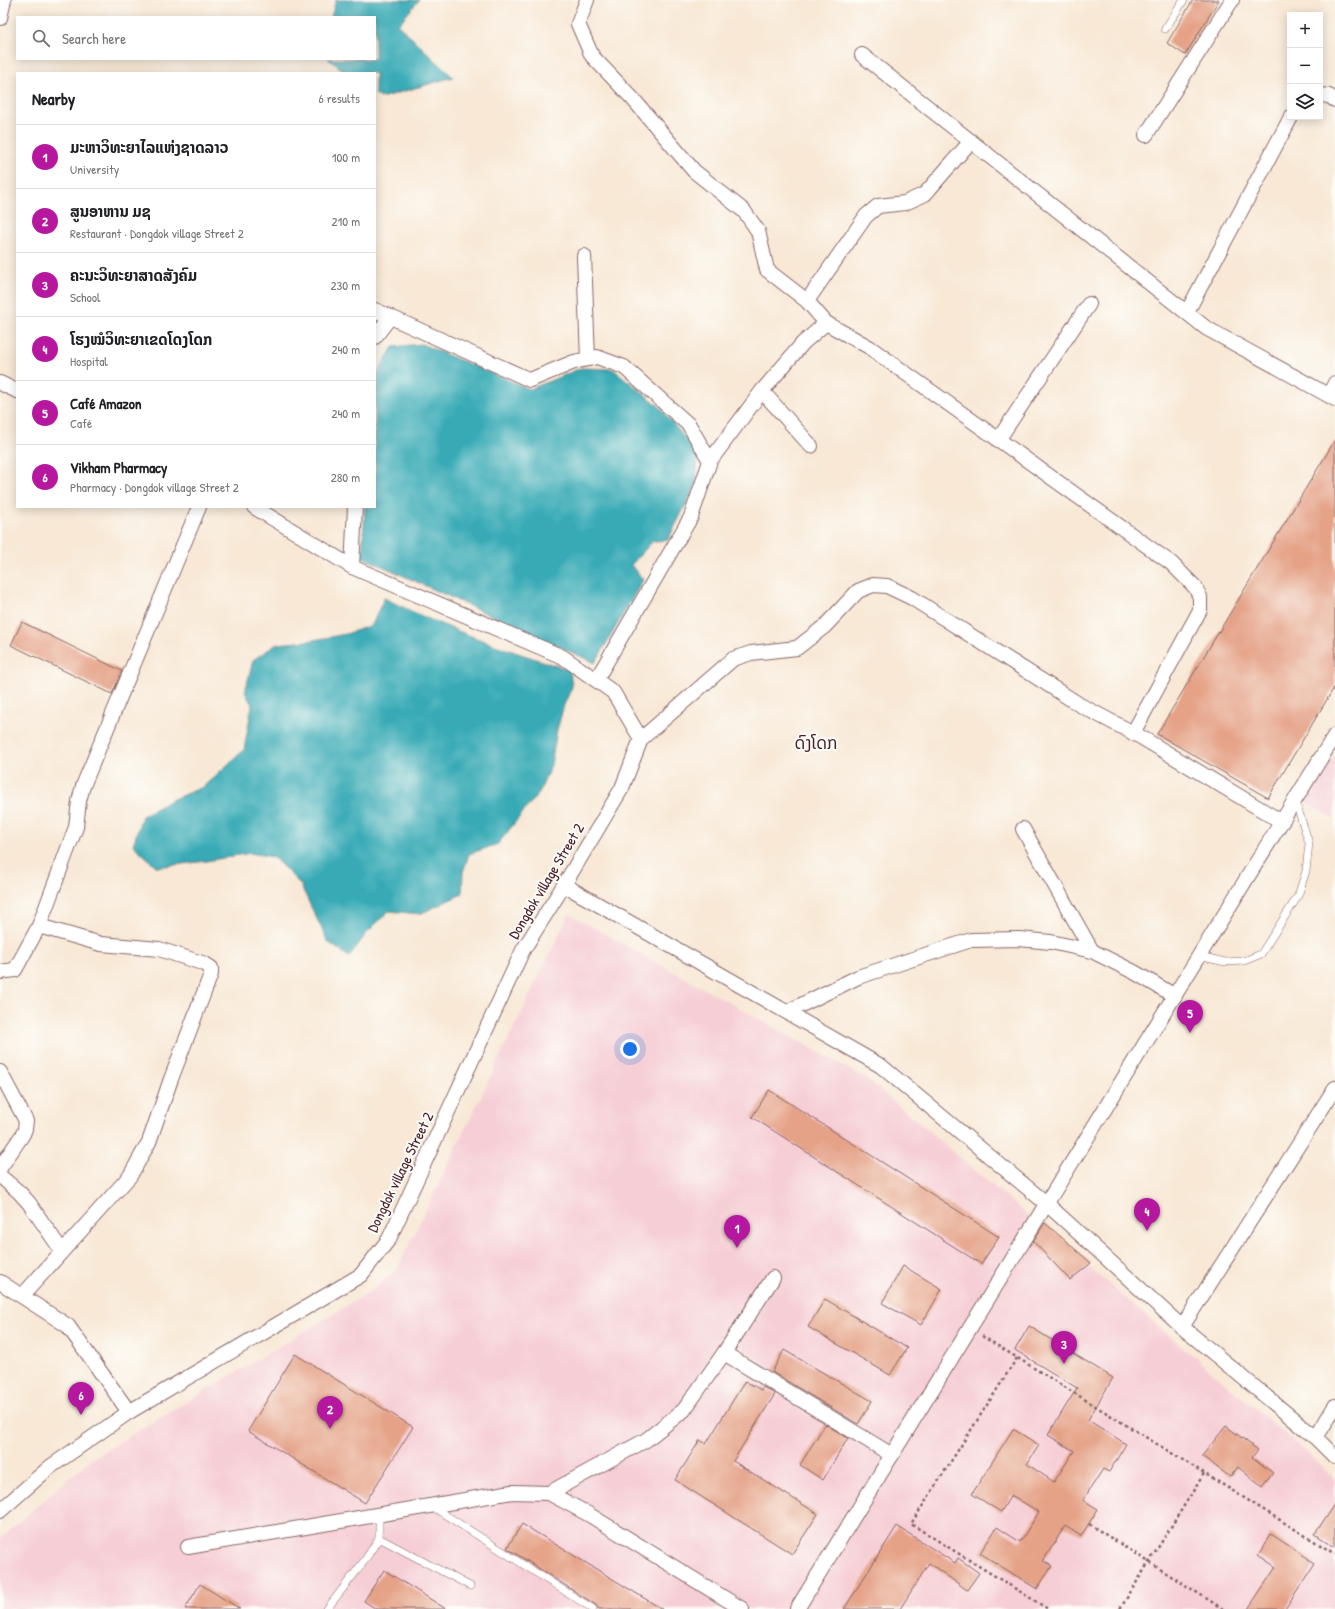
<!DOCTYPE html>
<html lang="en">
<head>
<meta charset="utf-8">
<style>
  :root { --surface:#fff; --page:#f6f6f6; --text:#202124; --muted:#757577; --line:#e0e0e0; --accent:#b5179e }
  body { margin:0; font-family:"Patrick Hand","Noto Sans Lao",sans-serif; background:var(--page); color:var(--text) }
  .controls { position:absolute; right:12px; top:12px; display:grid; overflow:hidden; border-radius:0px; box-shadow:0 2px 10px #0003 }
  .controls button { width:36px; height:36px; display:grid; place-items:center; padding:0; border:0; border-bottom:1px solid var(--line); background:var(--surface); color:var(--text); font:20px sans-serif }
  .you { position:absolute; left:630px; top:1049px; width:14px; height:14px; margin:-10px; border:3px solid #fff; border-radius:50%; background:#1a73e8; box-shadow:0 0 0 6px #1a73e833 }
  .badge { display:grid; place-items:center; width:26px; height:26px; border-radius:50%; background:var(--accent); color:#fff; font-size:13px; font-weight:700 }
  .pin { position:absolute; translate:-50% -33px; filter:drop-shadow(0 1px 2px #0008) }
  .pin::after { content:''; position:absolute; top:21px; width:14px; height:12px; background:inherit; clip-path:polygon(0 0,100% 0,50% 100%) }
  .list { margin:0; padding:0; list-style:none }
  h2 { display:flex; justify-content:space-between; align-items:center; height:52px; margin:0; padding:0 16px; font-size:17px }
  h2 small { font-size:13px; font-weight:400; color:var(--muted) }
  .list li { display:grid; grid-template-columns:26px 1fr auto; gap:12px; align-items:center; box-sizing:border-box; height:64px; padding:0 16px; border-top:1px solid var(--line) }
  .list b { display:block; font-size:15px; white-space:nowrap }
  .list p { margin:0; font-size:13px; white-space:nowrap; color:var(--muted) }
  .list em { font-size:13px; font-style:normal; color:var(--muted) }
  .icon { flex:none; width:22px; height:22px; fill:none; stroke:currentColor; stroke-width:2; stroke-linecap:round; stroke-linejoin:round }
  .map { position:relative; flex:none; width:1335px; height:1609px; overflow:hidden }
  .search { position:absolute; background:var(--surface); box-shadow:0 2px 10px #0003; left:16px; top:16px; width:360px; height:44px; display:flex; align-items:center; gap:10px; box-sizing:border-box; padding:0 14px; border-radius:0px; color:var(--muted); font-size:15px }
  .panel { position:absolute; background:var(--surface); box-shadow:0 2px 10px #0003; left:16px; top:72px; width:360px; height:436px; border-radius:0px }
  .map>svg:first-child { display:block }
  .built { fill:#f6cfd6 }
  .water { fill:#39aab6; stroke:#426470 }
  .building { fill:#e5a287 }
  .lines { fill:none; stroke-linecap:round; stroke-linejoin:round }
  .service-casing { stroke:#876566; stroke-width:8 }
  .minor-casing { stroke:#876566; stroke-width:16 }
  .path { stroke:#876566; stroke-width:2.5; stroke-dasharray:3 3; stroke-linecap:butt }
  .service { stroke:#fff; stroke-width:7 }
  .minor { stroke:#fff; stroke-width:14 }
  .labels { text-anchor:middle; dominant-baseline:central; stroke-width:4; stroke-linejoin:round; paint-order:stroke }
  .street-label { font-size:15px; fill:#4a1f2b; stroke:#fdfcf7 }
  .quarter-label { font-size:17px; fill:#4a1f2b; stroke:#fdfcf7 }
</style>
</head>
<body>
<div class="map">
<svg width="1335" height="1609" viewBox="0 0 1335 1609">
  <rect width="100%" height="100%" fill="#fdfcf7"/>
  <filter id="ink" filterUnits="userSpaceOnUse"><feTurbulence type="fractalNoise" baseFrequency=".025" numOctaves="2"/><feDisplacementMap in="SourceGraphic" scale="8" xChannelSelector="R" yChannelSelector="G"/><feConvolveMatrix kernelMatrix="1 2 1 2 8 2 1 2 1" color-interpolation-filters="sRGB"/></filter>
  <filter id="wash" filterUnits="userSpaceOnUse"><feTurbulence type="fractalNoise" baseFrequency=".012" numOctaves="4" result="noise"/><feDisplacementMap in="SourceGraphic" scale="16" xChannelSelector="R" yChannelSelector="G"/><feGaussianBlur stdDeviation="0.9" result="paint"/><feColorMatrix in="noise" values="0 0 0 0 0 0 0 0 0 0 0 0 0 0 0 0 0 1.4 0 .05"/><feComposite in="paint" operator="in"/></filter>
  <g filter="url(#wash)">
    <rect width="100%" height="100%" fill="#f8e8d5"/>
    <g class="built">
      <polygon points="1335,755 1335,820 1305,802"/>
      <polygon points="569,914 867,1079 1312,1457 1335,1480 1335,1609 0,1609 0,1539 90,1460 365,1295 397,1270"/>
    </g>
    <g class="water">
      <polygon points="336,0 419,0 398,25 453,77 381,98 375,94 375,73 347,73 328,59 375,59 375,17 331,17"/>
      <polygon points="421,344 530,389 581,368 613,369 658,405 698,454 696,485 668,540 653,541 631,565 643,580 595,663 362,557 365,507 375,507 375,377 393,347"/>
      <path d="M 384,598 C 444,628 506,650 570,670 L 572,687 L 564,705 L 557,730 L 551,765 L 540,791 L 498,844 L 469,854 L 463,872 L 462,894 L 420,914 L 389,911 L 366,934 L 349,957 L 328,942 L 300,884 L 273,857 L 250,853 L 207,861 L 157,867 L 133,845 L 142,816 L 173,799 L 203,787 L 244,750 L 252,705 L 245,692 L 253,660 L 277,644 L 308,641 L 346,634 L 372,625 Z"/>
    </g>
    <g id="blocks">
      <g class="building">
        <polygon points="1193,0 1219,0 1185,55 1167,43"/>
        <polygon points="1335,440 1335,686 1268,798 1157,734"/>
        <polygon points="22,622 122,671 112,694 11,645"/>
        <polygon points="769,1090 999,1237 981,1264 752,1117"/>
        <polygon points="1045,1223 1091,1263 1070,1280 1033,1241"/>
        <polygon points="903,1266 942,1289 921,1325 882,1303"/>
        <polygon points="825,1299 907,1348 890,1375 808,1327"/>
        <polygon points="1029,1326 1113,1378 1088,1420 1126,1444 1109,1472 1103,1469 1083,1500 1098,1509 1081,1536 1065,1526 1043,1561 1052,1566 1037,1589 980,1553 997,1527 1020,1542 1039,1512 1011,1495 1001,1512 972,1494 1013,1429 1039,1445 1027,1464 1054,1482 1074,1451 1048,1435 1077,1388 1015,1350"/>
        <polygon points="784,1350 872,1401 858,1424 772,1372"/>
        <polygon points="295,1354 413,1427 365,1503 248,1431"/>
        <polygon points="745,1381 761,1390 763,1387 775,1394 733,1461 818,1514 792,1554 675,1480 700,1440 706,1444"/>
        <polygon points="825,1424 848,1438 823,1480 800,1465"/>
        <polygon points="1226,1426 1258,1450 1252,1457 1273,1473 1262,1487 1238,1467 1230,1477 1202,1456"/>
        <polygon points="1335,1503 1335,1547 1315,1534"/>
        <polygon points="522,1524 662,1609 599,1609 596,1605 507,1548"/>
        <polygon points="897,1526 955,1563 958,1558 979,1573 967,1590 929,1563 900,1609 844,1609"/>
        <polygon points="1271,1534 1315,1563 1285,1609 1248,1609 1276,1567 1258,1555"/>
        <polygon points="384,1570 446,1609 376,1609 364,1601"/>
        <polygon points="200,1584 240,1609 185,1609"/>
      </g>
    </g>
  </g>
  <g filter="url(#ink)">
    <use href="#blocks" fill-opacity="0" stroke="#876566" stroke-width="1"/>
    <g class="lines">
      <g class="service-casing">
        <g id="service">
          <polyline points="1165,29 1184,0"/>
          <polyline points="1199,956 1225,962 1244,961 1261,954 1298,896 1306,871 1309,843 1295,800"/>
          <polyline points="433,1507 593,1609"/>
          <polyline points="379,1538 470,1586"/>
          <polyline points="327,1609 365,1560 379,1538 379,1515"/>
        </g>
      </g>
      <g class="minor-casing">
        <g id="minor">
          <polyline points="587,0 578,24 592,56 633,99 694,171 744,211 758,231 767,270 807,301 826,323 803,343 762,391 710,461 691,517 596,680"/>
          <polyline points="0,18 4,0"/>
          <polyline points="862,55 1206,328 1335,399"/>
          <polyline points="1320,95 1329,96 1335,100"/>
          <polyline points="1146,135 1232,0"/>
          <polyline points="584,256 588,359"/>
          <polyline points="807,301 866,216 878,206 905,203 925,194 971,141"/>
          <polyline points="375,310 530,380 574,362 597,357 624,367 689,425 710,461"/>
          <polyline points="1187,312 1291,117"/>
          <polyline points="826,323 869,347 1171,563 1195,587 1200,597 1200,610 1133,733"/>
          <polyline points="375,337 390,317"/>
          <polyline points="0,383 17,391"/>
          <polyline points="762,391 811,446"/>
          <polyline points="1329,395 1335,383"/>
          <polyline points="998,440 1089,304"/>
          <polyline points="254,507 352,567 563,657 613,692 641,739"/>
          <polyline points="352,567 355,507"/>
          <polyline points="641,739 733,659 751,653 797,648 825,626 858,591 873,585 887,586 912,598 1080,705 1139,736 1282,822"/>
          <polyline points="1023,829 1092,951"/>
          <polyline points="564,885 881,1066 1047,1204 1182,1327 1316,1438 1335,1457"/>
          <polyline points="0,972 15,970 39,926 76,827 79,801 83,786 199,507"/>
          <polyline points="787,1012 858,977 971,940 1019,939 1051,942 1092,951 1134,972 1175,996"/>
          <polyline points="0,1072 26,1121 25,1129 23,1134 0,1168"/>
          <polyline points="0,1176 19,1192 29,1203 62,1251"/>
          <polyline points="0,1282 68,1326 129,1412"/>
          <polyline points="22,1296 130,1176 149,1142 171,1079 211,974 211,968 205,964 159,949 101,944 39,926"/>
          <polyline points="1182,1327 1335,1088"/>
          <polyline points="724,1353 892,1455"/>
          <polyline points="1316,1438 1335,1406"/>
          <polyline points="549,1493 646,1440 684,1410 724,1353 773,1278"/>
          <polyline points="0,1511 50,1467 129,1412 361,1275 389,1239 523,950 564,885 622,788 641,739"/>
          <polyline points="188,1547 512,1492 549,1493 588,1514 742,1609"/>
          <polyline points="797,1609 1335,735"/>
        </g>
      </g>
      <g class="path">
        <polyline points="982,1336 1335,1554"/>
        <polyline points="1017,1358 911,1524 1048,1609"/>
        <polyline points="1089,1524 1223,1609"/>
        <polyline points="1120,1609 1205,1472"/>
      </g>
      <use href="#service" class="service"/>
      <use href="#minor" class="minor"/>
    </g>
  </g>
  <g class="labels">
    <g class="street-label">
      <text transform="translate(546 881) rotate(-59)">Dongdok village Street 2</text>
      <text transform="translate(400 1172) rotate(-64)">Dongdok village Street 2</text>
    </g>
    <g class="quarter-label">
      <text x="816" y="742">ດົງໂດກ</text>
    </g>
  </g>
</svg>
<div class="controls">
<button>+</button>
<button>−</button>
<button><svg class="icon" aria-label="layers" viewBox="0 0 24 24"><path d="M12 4l9 5-9 5-9-5zM3 14l9 5 9-5"/></svg></button>
</div>
<div class="you"></div>
<div class="pin badge" style="left:737px;top:1248px">1</div>
<div class="pin badge" style="left:330px;top:1429px">2</div>
<div class="pin badge" style="left:1064px;top:1364px">3</div>
<div class="pin badge" style="left:1147px;top:1231px">4</div>
<div class="pin badge" style="left:1190px;top:1033px">5</div>
<div class="pin badge" style="left:81px;top:1415px">6</div>
<div class="search"><svg class="icon" aria-label="search" viewBox="0 0 24 24"><circle cx="10" cy="10" r="6"/><path d="M15 15l6 6"/></svg>Search here</div>
<section class="panel">
<h2>Nearby<small>6 results</small></h2>
<ul class="list">
<li><span class="badge">1</span><div><b>ມະຫາວິທະຍາໄລແຫ່ງຊາດລາວ</b><p>University</p></div><em>100 m</em></li>
<li><span class="badge">2</span><div><b>ສູນອາຫານ ມຊ</b><p>Restaurant · Dongdok village Street 2</p></div><em>210 m</em></li>
<li><span class="badge">3</span><div><b>ຄະນະວິທະຍາສາດສັງຄົມ</b><p>School</p></div><em>230 m</em></li>
<li><span class="badge">4</span><div><b>ໂຮງໝໍວິທະຍາເຂດໂດງໂດກ</b><p>Hospital</p></div><em>240 m</em></li>
<li><span class="badge">5</span><div><b>Café Amazon</b><p>Café</p></div><em>240 m</em></li>
<li><span class="badge">6</span><div><b>Vikham Pharmacy</b><p>Pharmacy · Dongdok village Street 2</p></div><em>280 m</em></li>
</ul>
</section>
</div>
</body>
</html>
